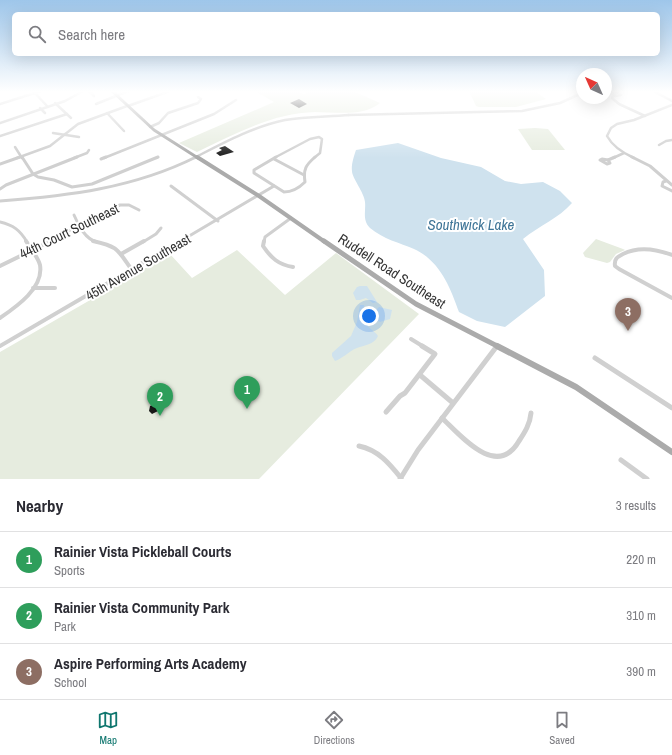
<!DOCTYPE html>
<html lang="en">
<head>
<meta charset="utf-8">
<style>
  :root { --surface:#fff; --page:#f2f2f3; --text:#2b2b33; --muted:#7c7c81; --line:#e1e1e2; --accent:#0f766e }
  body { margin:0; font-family:"Archivo Narrow",sans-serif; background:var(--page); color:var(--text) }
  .compass { position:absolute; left:576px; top:68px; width:36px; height:36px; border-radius:50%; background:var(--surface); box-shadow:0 4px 16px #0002; rotate:315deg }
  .you { position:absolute; left:369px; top:316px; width:14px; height:14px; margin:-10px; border:3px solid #fff; border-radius:50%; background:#1a73e8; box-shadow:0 0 0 6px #1a73e833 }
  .badge { display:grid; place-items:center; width:26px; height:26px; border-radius:50%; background:var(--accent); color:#fff; font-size:13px; font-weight:700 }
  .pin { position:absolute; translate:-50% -33px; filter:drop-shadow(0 1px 2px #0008) }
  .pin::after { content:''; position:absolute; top:21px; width:14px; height:12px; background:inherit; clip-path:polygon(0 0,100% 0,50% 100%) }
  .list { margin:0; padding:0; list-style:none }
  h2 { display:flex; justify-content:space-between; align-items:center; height:52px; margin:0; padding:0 16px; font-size:17px }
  h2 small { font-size:13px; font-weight:400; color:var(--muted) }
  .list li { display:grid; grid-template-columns:26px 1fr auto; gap:12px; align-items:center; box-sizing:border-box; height:56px; padding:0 16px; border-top:1px solid var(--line) }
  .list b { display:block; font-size:15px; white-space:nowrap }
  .list p { margin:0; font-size:13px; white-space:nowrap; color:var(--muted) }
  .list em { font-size:13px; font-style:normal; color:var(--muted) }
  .icon { flex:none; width:22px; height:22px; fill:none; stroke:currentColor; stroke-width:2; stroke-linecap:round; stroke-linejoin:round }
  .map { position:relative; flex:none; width:672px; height:479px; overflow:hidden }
  .search { position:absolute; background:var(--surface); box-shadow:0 4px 16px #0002; left:12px; right:12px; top:12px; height:44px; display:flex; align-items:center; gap:10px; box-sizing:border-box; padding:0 14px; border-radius:6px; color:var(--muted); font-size:15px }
  .sheet { height:220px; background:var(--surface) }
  nav { display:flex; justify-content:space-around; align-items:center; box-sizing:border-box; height:56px; border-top:1px solid var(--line); background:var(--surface); font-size:11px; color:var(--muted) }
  nav a { display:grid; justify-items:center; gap:2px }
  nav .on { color:var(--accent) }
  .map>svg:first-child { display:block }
  .green { fill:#e6ecdf }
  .water { fill:#cfe2ee }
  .building { fill:#1a1a1a }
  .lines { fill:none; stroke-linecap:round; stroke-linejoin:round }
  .minor-far3 { stroke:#d0d0d0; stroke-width:2.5 }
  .minor-far2 { stroke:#d0d0d0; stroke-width:3 }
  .minor-far1 { stroke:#d0d0d0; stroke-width:4 }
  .minor { stroke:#d0d0d0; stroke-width:5 }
  .major-far3 { stroke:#ababab; stroke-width:3 }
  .major-far2 { stroke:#ababab; stroke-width:4 }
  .major-far1 { stroke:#ababab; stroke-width:5 }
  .major { stroke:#ababab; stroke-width:6 }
  .labels { text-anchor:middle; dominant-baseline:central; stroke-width:4; stroke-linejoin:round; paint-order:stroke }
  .street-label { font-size:14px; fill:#333; stroke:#fff }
  .water-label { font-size:15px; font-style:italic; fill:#3f7597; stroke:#fff }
</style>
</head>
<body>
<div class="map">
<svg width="672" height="479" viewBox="0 0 672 479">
  <rect width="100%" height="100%" fill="#fff"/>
  <g class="green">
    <path d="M 255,91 L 297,91 L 304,94 L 311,91 L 353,91 L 380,103 C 363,117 336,112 315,112 C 273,113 234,134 197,152 L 179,143 L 274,102 Z"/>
    <polygon points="469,91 498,91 504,93 505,91 535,91 546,99 516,107 479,107 476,106"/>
    <polygon points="535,128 548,129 565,150 532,150 518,129"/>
    <polygon points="596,239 623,249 625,250 616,254 610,262 607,263 585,257 583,253"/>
    <polygon points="237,250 285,295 336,253 419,314 259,479 0,479 0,352 170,254 192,278"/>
  </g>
  <g class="water">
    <path d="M 398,143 L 441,158 L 481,167 L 505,181 L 521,184 L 543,182 L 560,191 L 572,203 C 559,218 539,226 523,239 L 544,270 L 545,296 L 505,327 L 477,321 L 459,312 C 450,287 440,261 414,249 C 400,243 383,239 370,228 C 362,220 366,211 365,202 C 364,192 352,178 352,171 C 351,165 354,156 356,150 Z"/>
    <polygon points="360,286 367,286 377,302 373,303 366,298 360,300 356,300 353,293 357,287"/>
    <path d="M 360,305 L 364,305 C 363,315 363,323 371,329 C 374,332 376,333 378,336 C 374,345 364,345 357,348 C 349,351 342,359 335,361 L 332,356 L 332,353 L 351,336 L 357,322 Z"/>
    <polygon points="379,307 392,310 390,319 380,322 375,319 373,313"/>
  </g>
  <g class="building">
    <polygon points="299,99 307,104 299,108 290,103"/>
    <polygon points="225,146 234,152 220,156 216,153 222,150 219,148"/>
    <polygon points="156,403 159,405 158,411 152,414 149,411 150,406"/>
  </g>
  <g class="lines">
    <g class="minor-far3">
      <polyline points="89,91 94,96"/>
      <polyline points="653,91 672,101"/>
      <polyline points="35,93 47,106"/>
      <polygon points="612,93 618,93 621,95 615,96"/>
      <polyline points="614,95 612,98 619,104 645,116"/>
      <polyline points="55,103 71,118"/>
      <polyline points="0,104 41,91"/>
      <polyline points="96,104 128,91"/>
      <polyline points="128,106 170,91"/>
      <polyline points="40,108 45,113"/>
      <polyline points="107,113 124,131"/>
      <polyline points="348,115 522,111 560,103 582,93"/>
      <polyline points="0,123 65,101 83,91"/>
      <polyline points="150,127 159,123 168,113 198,103 201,99 198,97"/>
      <polyline points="53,133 79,137"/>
      <polyline points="0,136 67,114"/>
      <polyline points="659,145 666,141 672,140"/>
      <polyline points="15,147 22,158"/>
      <polyline points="17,158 50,146 78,124 127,106"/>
      <polyline points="74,158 87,153 89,150"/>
      <polyline points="104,158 214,114 236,100"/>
      <polyline points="156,158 158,157"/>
      <path d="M 194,158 C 223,143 252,127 285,120 C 306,116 328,117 349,115"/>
      <polyline points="274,158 310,139 319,137 322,139 320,153 314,158"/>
      <polyline points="613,158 624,153"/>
      <path d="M 634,158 C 623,153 613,147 607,136 L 611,128 L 617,124 L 634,120 L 672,105"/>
    </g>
    <g class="minor-far2">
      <polyline points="22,157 33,174 38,177 54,180 72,187 92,184 158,157"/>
      <path d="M 276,157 L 254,170 L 254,173 L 284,192 C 293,192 299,188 305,182 C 303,169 306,165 315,157"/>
      <polyline points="632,157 650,166 672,185"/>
      <polyline points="101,159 106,157"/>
      <polyline points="274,159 304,175"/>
      <polygon points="602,159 608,160 610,163 607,164 600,160"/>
      <polyline points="608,160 615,157"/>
      <polyline points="0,164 20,157"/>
      <polyline points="666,181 663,182 662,186 672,191"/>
      <polyline points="171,186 218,221"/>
      <polyline points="0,189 6,185 77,157"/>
      <path d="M 0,201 C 68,196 134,188 196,157"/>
      <path d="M 74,215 C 79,226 85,239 97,242"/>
      <path d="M 0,222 C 13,225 20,230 27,242"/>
      <polyline points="49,242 99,214 120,205 129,205 139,210"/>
      <polyline points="143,242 156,234 161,228"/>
      <polyline points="179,242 274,186"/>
      <polyline points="264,242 265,237 291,218"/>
    </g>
    <g class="minor-far1">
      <path d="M 93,241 C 119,247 117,249 132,270"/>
      <path d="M 264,241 L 263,246 C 271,258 279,265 293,267"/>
      <polyline points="121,254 144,241"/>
      <path d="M 672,255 C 656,249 639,246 623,254 C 617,257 614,259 615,266 L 619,269 L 672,298"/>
      <polyline points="0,266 51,241"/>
      <polyline points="33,288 55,288"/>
      <path d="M 0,318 C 16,307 44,288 40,265 C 38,257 30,248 26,241"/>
      <polyline points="411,339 424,347"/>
      <polyline points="0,346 180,241"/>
    </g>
    <g class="minor">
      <polyline points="595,358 672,408"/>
      <polyline points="420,375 453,403"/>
      <polyline points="386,412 400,396 405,393 435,354 422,346"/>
      <path d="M 442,418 C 462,437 497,479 519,441 C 525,432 530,424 531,413"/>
      <path d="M 359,446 C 378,450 389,463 401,478"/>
      <polyline points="621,460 647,479"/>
      <polyline points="400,479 418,450 497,346"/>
    </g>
    <polyline class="major-far3" points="112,91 154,130 198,158"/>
    <polyline class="major-far2" points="197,157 259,196 325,242"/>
    <polyline class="major-far1" points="324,241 416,304 499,347"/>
    <polyline class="major" points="497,346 576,387 672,452"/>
  </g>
  <linearGradient id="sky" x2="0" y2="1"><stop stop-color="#9ec6ea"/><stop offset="0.58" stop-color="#fff"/><stop offset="1" stop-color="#fff" stop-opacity="0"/></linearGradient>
  <rect width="672" height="158" fill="url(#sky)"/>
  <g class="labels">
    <g class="street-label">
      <text transform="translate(69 231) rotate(-26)">44th Court Southeast</text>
      <text transform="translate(138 267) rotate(-30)">45th Avenue Southeast</text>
      <text transform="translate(392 271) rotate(33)">Ruddell Road Southeast</text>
    </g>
    <g class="water-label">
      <text x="471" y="224">Southwick Lake</text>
    </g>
  </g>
</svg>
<svg class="compass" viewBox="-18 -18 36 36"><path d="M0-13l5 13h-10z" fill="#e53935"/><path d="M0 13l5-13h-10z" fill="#7c7c81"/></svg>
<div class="you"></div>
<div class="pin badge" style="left:247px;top:409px;background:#2e9e5b">1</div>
<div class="pin badge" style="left:160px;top:416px;background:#2e9e5b">2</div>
<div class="pin badge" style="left:628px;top:331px;background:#8d6e63">3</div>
<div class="search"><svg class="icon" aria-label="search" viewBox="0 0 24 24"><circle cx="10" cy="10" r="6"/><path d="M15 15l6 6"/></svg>Search here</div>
</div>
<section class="sheet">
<h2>Nearby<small>3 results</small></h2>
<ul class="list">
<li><span class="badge" style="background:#2e9e5b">1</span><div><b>Rainier Vista Pickleball Courts</b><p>Sports</p></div><em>220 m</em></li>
<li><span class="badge" style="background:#2e9e5b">2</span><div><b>Rainier Vista Community Park</b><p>Park</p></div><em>310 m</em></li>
<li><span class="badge" style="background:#8d6e63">3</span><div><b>Aspire Performing Arts Academy</b><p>School</p></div><em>390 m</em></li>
</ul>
</section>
<nav>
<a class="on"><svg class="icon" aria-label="map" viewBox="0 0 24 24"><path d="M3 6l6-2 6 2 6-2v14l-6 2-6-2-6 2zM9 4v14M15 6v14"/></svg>Map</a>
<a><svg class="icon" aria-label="directions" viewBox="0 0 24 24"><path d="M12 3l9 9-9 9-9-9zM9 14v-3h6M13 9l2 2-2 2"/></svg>Directions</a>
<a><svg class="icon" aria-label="saved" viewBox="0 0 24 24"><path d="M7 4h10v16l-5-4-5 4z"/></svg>Saved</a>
</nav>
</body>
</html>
